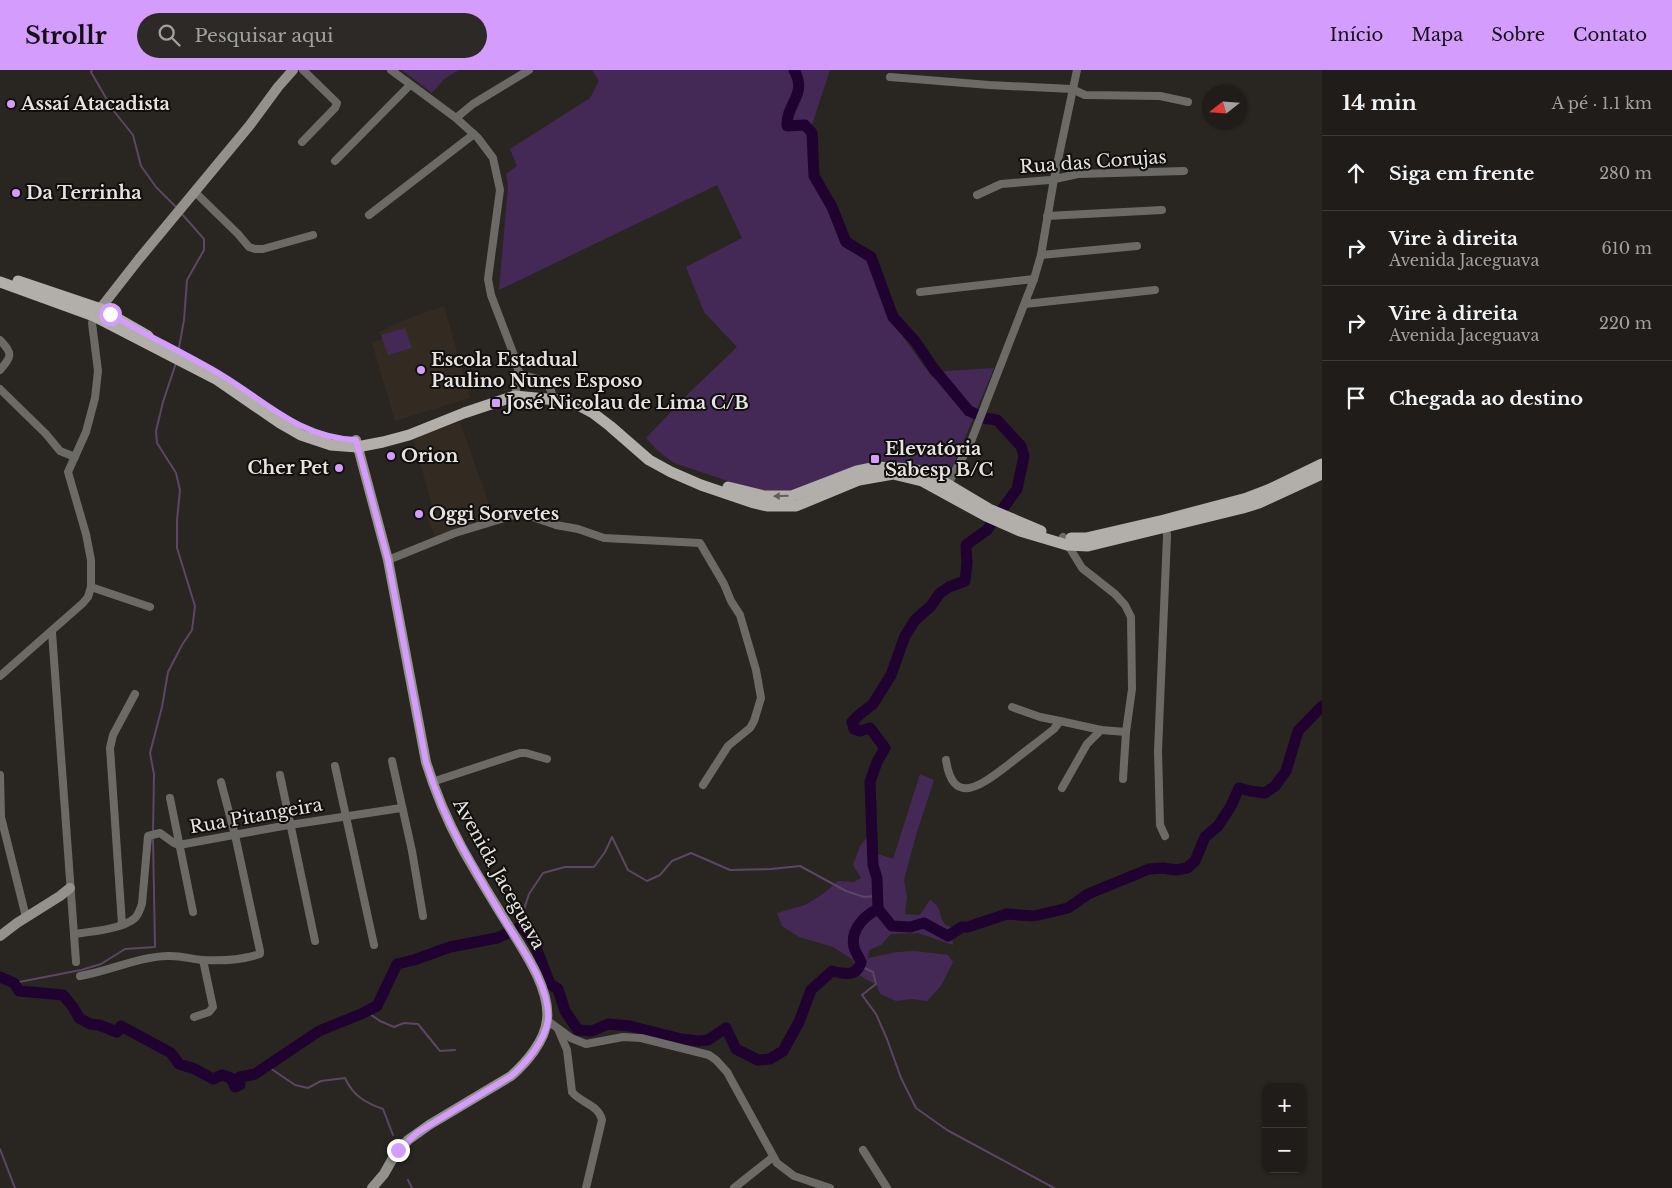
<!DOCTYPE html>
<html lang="pt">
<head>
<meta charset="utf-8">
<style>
  :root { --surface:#1f1c19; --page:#2c2926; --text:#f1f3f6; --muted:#a1a1a2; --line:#3c3a38; --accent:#d49cfc }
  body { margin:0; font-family:"Libre Baskerville",serif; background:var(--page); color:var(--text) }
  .controls { position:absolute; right:15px; bottom:15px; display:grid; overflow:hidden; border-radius:10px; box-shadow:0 1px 4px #0004 }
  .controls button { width:45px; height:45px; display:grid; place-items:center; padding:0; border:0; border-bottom:1px solid var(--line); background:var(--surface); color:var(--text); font:25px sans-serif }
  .compass { position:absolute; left:1202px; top:15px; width:45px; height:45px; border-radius:50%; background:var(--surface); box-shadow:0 1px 4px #0004; rotate:253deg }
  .stop { position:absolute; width:15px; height:15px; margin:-11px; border:4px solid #d49cfc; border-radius:50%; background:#fff }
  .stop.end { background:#d49cfc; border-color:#fff; box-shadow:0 1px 5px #0008 }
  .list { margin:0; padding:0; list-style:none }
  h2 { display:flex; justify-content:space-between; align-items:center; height:65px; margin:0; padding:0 20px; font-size:21px }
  h2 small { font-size:16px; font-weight:400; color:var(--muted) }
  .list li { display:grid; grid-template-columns:32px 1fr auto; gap:15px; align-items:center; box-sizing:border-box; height:75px; padding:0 20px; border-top:1px solid var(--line) }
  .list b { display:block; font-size:19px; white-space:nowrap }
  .list p { margin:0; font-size:16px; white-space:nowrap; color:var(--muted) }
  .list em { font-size:16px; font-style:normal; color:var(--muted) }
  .icon { flex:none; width:28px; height:28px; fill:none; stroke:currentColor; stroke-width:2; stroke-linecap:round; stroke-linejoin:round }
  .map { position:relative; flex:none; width:1322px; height:1118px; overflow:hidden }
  header { display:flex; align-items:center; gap:30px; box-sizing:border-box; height:70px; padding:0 25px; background:var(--accent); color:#111 }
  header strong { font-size:24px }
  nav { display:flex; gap:28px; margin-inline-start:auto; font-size:18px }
  .search { width:350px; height:45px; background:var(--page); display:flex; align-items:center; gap:12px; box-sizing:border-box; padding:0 18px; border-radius:28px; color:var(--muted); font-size:19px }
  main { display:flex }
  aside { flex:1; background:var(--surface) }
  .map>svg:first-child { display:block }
  .built { fill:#332b21 }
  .green { fill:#442956 }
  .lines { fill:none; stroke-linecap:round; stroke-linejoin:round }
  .stream { stroke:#5b4664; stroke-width:2 }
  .river { stroke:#1f022f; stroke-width:11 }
  .street { stroke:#6c6a67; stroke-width:8 }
  .secondary { stroke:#94908c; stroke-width:10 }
  .primary { stroke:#b2aea9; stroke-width:11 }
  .oneway { fill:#625e5b }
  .route { stroke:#d49cfc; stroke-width:6 }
  .poi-dot { fill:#d49cfc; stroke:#110f0d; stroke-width:2 }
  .labels { text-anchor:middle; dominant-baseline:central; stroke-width:4; stroke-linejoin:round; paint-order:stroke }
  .poi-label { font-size:18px; font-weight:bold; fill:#e6e3e0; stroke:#110f0d; text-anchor:start }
  .street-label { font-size:18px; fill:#e6e3e0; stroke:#110f0d }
</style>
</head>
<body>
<header>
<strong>Strollr</strong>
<div class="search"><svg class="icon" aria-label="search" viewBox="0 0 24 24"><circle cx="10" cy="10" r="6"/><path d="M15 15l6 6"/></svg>Pesquisar aqui</div>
<nav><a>Início</a><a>Mapa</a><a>Sobre</a><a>Contato</a></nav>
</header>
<main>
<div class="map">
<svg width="1322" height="1118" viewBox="0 0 1322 1118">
  <rect width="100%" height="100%" fill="#292521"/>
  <g class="built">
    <polygon points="444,236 470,328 395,351 372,273 382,269 379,262 409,248"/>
    <polygon points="460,352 489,434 487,449 435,466 427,447 435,445 413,368"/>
  </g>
  <g class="green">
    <polygon points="402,0 459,0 444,9 432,23"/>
    <polygon points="592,0 830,0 808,67 810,109 827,138 841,175 867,189 890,249 932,307 945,301 994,298 955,392 946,408 929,396 881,391 854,397 794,422 765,421 749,418 674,393 657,380 646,368 693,319 737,277 704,242 686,197 742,168 717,115 499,220 508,116 506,104 517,96 510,79 590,28 599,11"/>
    <polygon points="405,258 412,278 388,285 381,265"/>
    <path d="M 920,704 L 934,710 L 916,765 L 904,810 L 907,827 L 905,844 L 920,845 L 930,830 C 932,831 936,834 937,836 C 943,845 939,854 951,857 L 953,875 L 918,863 L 891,864 L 881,875 L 869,880 L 868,888 L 897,882 L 915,881 L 948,885 L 953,892 L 941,916 L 927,931 L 912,929 L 896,931 L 880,924 L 876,914 C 862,908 856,905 853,890 L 833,877 L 799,867 L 782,856 L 777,843 L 805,835 L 823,824 L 838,811 L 854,812 L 861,808 L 853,795 L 860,776 L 868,766 L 878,784 L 893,789 Z"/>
  </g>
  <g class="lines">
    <g class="stream">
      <polyline points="92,0 91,2 113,40 133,65 141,96 156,117 177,138"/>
      <polyline points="178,283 184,250 187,210 204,180 204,169 182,144"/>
      <polyline points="153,762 154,704 150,683 162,637 168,602 182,575 192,560 195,536 177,478 177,450 180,420 176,403 157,373 156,361 163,332 176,293"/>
      <polyline points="518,858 529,824 543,803 565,797 594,797 605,782 612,767 628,800 647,811 660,805 672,791 691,783 730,800 771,799 800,796 846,821 864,827 877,826"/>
      <polyline points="860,896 873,902 876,914 862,925 876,944 887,969 901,1008 916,1038 947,1060 1054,1118"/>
      <polyline points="14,913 81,900 101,894 125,879 155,877 153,767"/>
      <polyline points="367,942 380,951 394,957 404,953 418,954 440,981 455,980"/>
      <path d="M 267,996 L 295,1015 L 308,1018 L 321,1011 L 345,1008 C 353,1026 366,1033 383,1039 L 393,1065"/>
      <polyline points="0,1079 15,1118"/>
      <polyline points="408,1110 412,1118"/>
    </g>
    <g class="river">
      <path d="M 794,0 C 808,25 786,33 787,56 L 805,55 L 812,63 L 814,106 L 832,137 L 846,172 L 871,187 L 893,247 L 915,271 L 934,299 L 969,341 L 976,344"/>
      <polyline points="878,839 877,808 873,795 870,712 877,692 885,678 870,658 860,661 854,659 852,652 859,645 873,634 891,605 905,566 915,550 931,536 940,523 949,517 965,511 967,493 966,475 987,460 1017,419 1024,386 1021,376 997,350 983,348"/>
      <path d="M 0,907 L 14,913 L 19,921 L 63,925 L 73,937 L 79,948 L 90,954 L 99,955 L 117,962 L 121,956 L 171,983 L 179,994 L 195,999 L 213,1009 L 222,1005 L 231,1008 L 235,1017 L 240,1015 L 240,1007 L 255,1004 L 319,961 L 361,944 L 377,936 L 397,894 L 414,890 L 450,877 L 497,868 L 518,858 L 524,858 L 535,875 L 550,914 L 558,919 L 565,941 L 578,960 L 592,961 L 608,954 L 630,956 L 681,969 L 698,971 L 708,970 L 726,958 L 736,979 L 758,990 L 770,989 L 783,981 L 799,952 L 811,920 L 832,901 C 844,904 857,907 861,892 C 859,887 855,882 854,877 C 850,860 864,846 878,839 L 892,856 L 910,857 L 924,853 L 948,866 L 962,857 L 968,857 L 1007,844 L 1034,846 L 1068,838 L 1088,824 L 1149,799 L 1163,798 L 1176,800 L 1187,798 L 1195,791 L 1205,767 L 1218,756 L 1231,736 L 1239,718 L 1250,721 L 1265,723 L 1275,716 L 1286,701 L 1298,661 L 1322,636"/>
    </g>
    <g class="street">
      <polyline points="391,0 456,48 478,68 493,88 500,120 488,209 491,225 515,288 519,303 515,326"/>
      <polyline points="890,7 989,15 1072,19 1085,25 1160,26 1188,32"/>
      <polyline points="456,48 473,34 529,0"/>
      <polyline points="302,72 335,38 337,33 303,0"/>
      <polyline points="335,91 410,15"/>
      <polyline points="195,122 238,164 249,177 255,179 263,179 313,165"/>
      <polyline points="977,125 1001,114 1050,110 1078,104 1184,101"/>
      <polyline points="369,145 474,64"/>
      <polyline points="1047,146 1162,140"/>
      <polyline points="1041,185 1137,176"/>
      <polyline points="920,222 1034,209"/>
      <polyline points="1025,234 1155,220"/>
      <path d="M 0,270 C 13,284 12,286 0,300"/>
      <path d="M 519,303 C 536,311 550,306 553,329"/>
      <polyline points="0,319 46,364 60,381 75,387"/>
      <polyline points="948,414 970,374 1034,209 1041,185 1054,109 1077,0"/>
      <polyline points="1063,467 1082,498 1115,524 1125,535 1131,547 1132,619 1126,662 1123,709"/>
      <polyline points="388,490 455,463 521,443 556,455 578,459 604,468 700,473 724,514 731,531 740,545 756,600 761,628 754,651 750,658 728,676 703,715"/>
      <polyline points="91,517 150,537"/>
      <polyline points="52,562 76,892"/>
      <polyline points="0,606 83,533 88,527 91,517 91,490 86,464 68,402 86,362 95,328 98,301 92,253 94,246"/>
      <polyline points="1012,637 1040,647 1060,651"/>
      <path d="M 946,690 C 953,739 984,713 1008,695 C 1023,683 1039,671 1054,659 L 1060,651 L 1101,660 L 1126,662"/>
      <polyline points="392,691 412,781 423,846"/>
      <polyline points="335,696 374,875"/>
      <polyline points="0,705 1,746"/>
      <polyline points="280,705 315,871"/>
      <polyline points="432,712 520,683 526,683 547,689"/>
      <polyline points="1062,718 1087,674 1101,660"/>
      <polyline points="170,728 193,842"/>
      <polyline points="0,743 26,847"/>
      <polyline points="1165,766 1160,755 1158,681 1167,466 1166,454"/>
      <polyline points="122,854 110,678 113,665 135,624"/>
      <path d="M 74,864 C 90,862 123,859 135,848 C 139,844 140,839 142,834 L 148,766 L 160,763 L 174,773 L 179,775 L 283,756 L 401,738"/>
      <path d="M 80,906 C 110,901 137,887 167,886 C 179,885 191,889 202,890 C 220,891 242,890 260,884 L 260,881 L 235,765 L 221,712"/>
      <polyline points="194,947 209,942 213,937 203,890"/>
      <polyline points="548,951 571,968 586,974 623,967 641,968 709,985 716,990 727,1002 777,1093 794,1106 830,1118"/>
      <path d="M 558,959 L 567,980 L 572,1022 C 581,1033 599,1035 602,1050 L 586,1118"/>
      <polyline points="863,1080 887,1118"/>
      <polyline points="734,1118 773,1087"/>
    </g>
    <g class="secondary">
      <polyline points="96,244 139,189 250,55 278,17 293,0"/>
      <path d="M 356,370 L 388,490 L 426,692 C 435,721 446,748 461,776 C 474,800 489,824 503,847 C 520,875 551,917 547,950 C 545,971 526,993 511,1006 L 429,1055 L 408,1070 L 393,1088 L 384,1104 L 372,1118"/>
      <polyline points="0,866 17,853 60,826 70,818"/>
    </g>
    <g class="primary">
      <polyline points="18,211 101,239 148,266"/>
      <polyline points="0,212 94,246 216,309 280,353 301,365 331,375 357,377 383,372 409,365 464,343 515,326 557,330 580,336 593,343 610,356 649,390 671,402 701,415 754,433 767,436 796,436 859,410 893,404 922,411 986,446 1020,461 1067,475 1088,476 1243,438 1259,433 1322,404"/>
      <polyline points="728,417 764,426 792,426 857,401 877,397 912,399 925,402 937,408 989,439 1041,461"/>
      <polyline points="1071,468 1086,468 1164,450 1247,428 1268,420 1322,394"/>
    </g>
  </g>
  <defs><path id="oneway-solid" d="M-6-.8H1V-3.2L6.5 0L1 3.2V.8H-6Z" transform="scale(1.25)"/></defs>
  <use class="oneway" href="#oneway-solid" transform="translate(781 426) rotate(179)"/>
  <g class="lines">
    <path class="route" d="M 110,244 C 146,265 184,283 220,304 C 267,332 298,367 356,370 L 388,490 L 426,692 C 435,721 446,748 461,775 C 475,801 490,826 505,851 C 521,877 551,918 548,950 C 545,971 526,993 511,1006 L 418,1062 L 398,1080"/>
  </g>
  <g class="poi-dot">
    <circle cx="11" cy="34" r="5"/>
    <circle cx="16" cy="123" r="5"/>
    <circle cx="421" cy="300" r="5"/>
    <rect x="491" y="328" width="10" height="10" rx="2.5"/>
    <circle cx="391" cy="386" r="5"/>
    <rect x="870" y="384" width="10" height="10" rx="2.5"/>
    <circle cx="339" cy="398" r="5"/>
    <circle cx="419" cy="444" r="5"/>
  </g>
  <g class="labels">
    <g class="poi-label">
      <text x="21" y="34">Assaí Atacadista</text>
      <text x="26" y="123">Da Terrinha</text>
      <text x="431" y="290">Escola Estadual<tspan x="431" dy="21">Paulino Nunes Esposo</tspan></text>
      <text x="506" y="333">José Nicolau de Lima C/B</text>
      <text x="885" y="379">Elevatória<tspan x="885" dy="21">Sabesp B/C</tspan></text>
      <text x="401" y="386">Orion</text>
      <text x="329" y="398" text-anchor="end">Cher Pet</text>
      <text x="429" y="444">Oggi Sorvetes</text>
    </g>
    <g class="street-label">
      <text transform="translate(1093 92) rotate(-4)">Rua das Corujas</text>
      <text transform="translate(256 746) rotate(-10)">Rua Pitangeira</text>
      <text transform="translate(499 804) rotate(61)">Avenida Jaceguava</text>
    </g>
  </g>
</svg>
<div class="controls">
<button>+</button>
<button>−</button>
</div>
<svg class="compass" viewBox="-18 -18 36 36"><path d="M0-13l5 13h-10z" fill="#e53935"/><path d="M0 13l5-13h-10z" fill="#a1a1a2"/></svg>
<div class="stop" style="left:110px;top:244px"></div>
<div class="stop end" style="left:398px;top:1080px"></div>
</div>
<aside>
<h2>14 min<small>A pé · 1.1 km</small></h2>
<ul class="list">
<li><svg class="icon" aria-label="ahead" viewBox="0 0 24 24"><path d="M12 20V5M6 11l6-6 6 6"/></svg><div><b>Siga em frente</b></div><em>280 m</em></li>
<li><svg class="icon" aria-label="right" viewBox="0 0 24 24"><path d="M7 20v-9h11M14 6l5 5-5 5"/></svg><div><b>Vire à direita</b><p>Avenida Jaceguava</p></div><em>610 m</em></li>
<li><svg class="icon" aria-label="right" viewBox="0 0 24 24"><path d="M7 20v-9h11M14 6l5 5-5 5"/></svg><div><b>Vire à direita</b><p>Avenida Jaceguava</p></div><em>220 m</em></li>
<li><svg class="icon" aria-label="arrive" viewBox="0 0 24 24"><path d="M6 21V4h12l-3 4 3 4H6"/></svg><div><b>Chegada ao destino</b></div></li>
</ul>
</aside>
</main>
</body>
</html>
